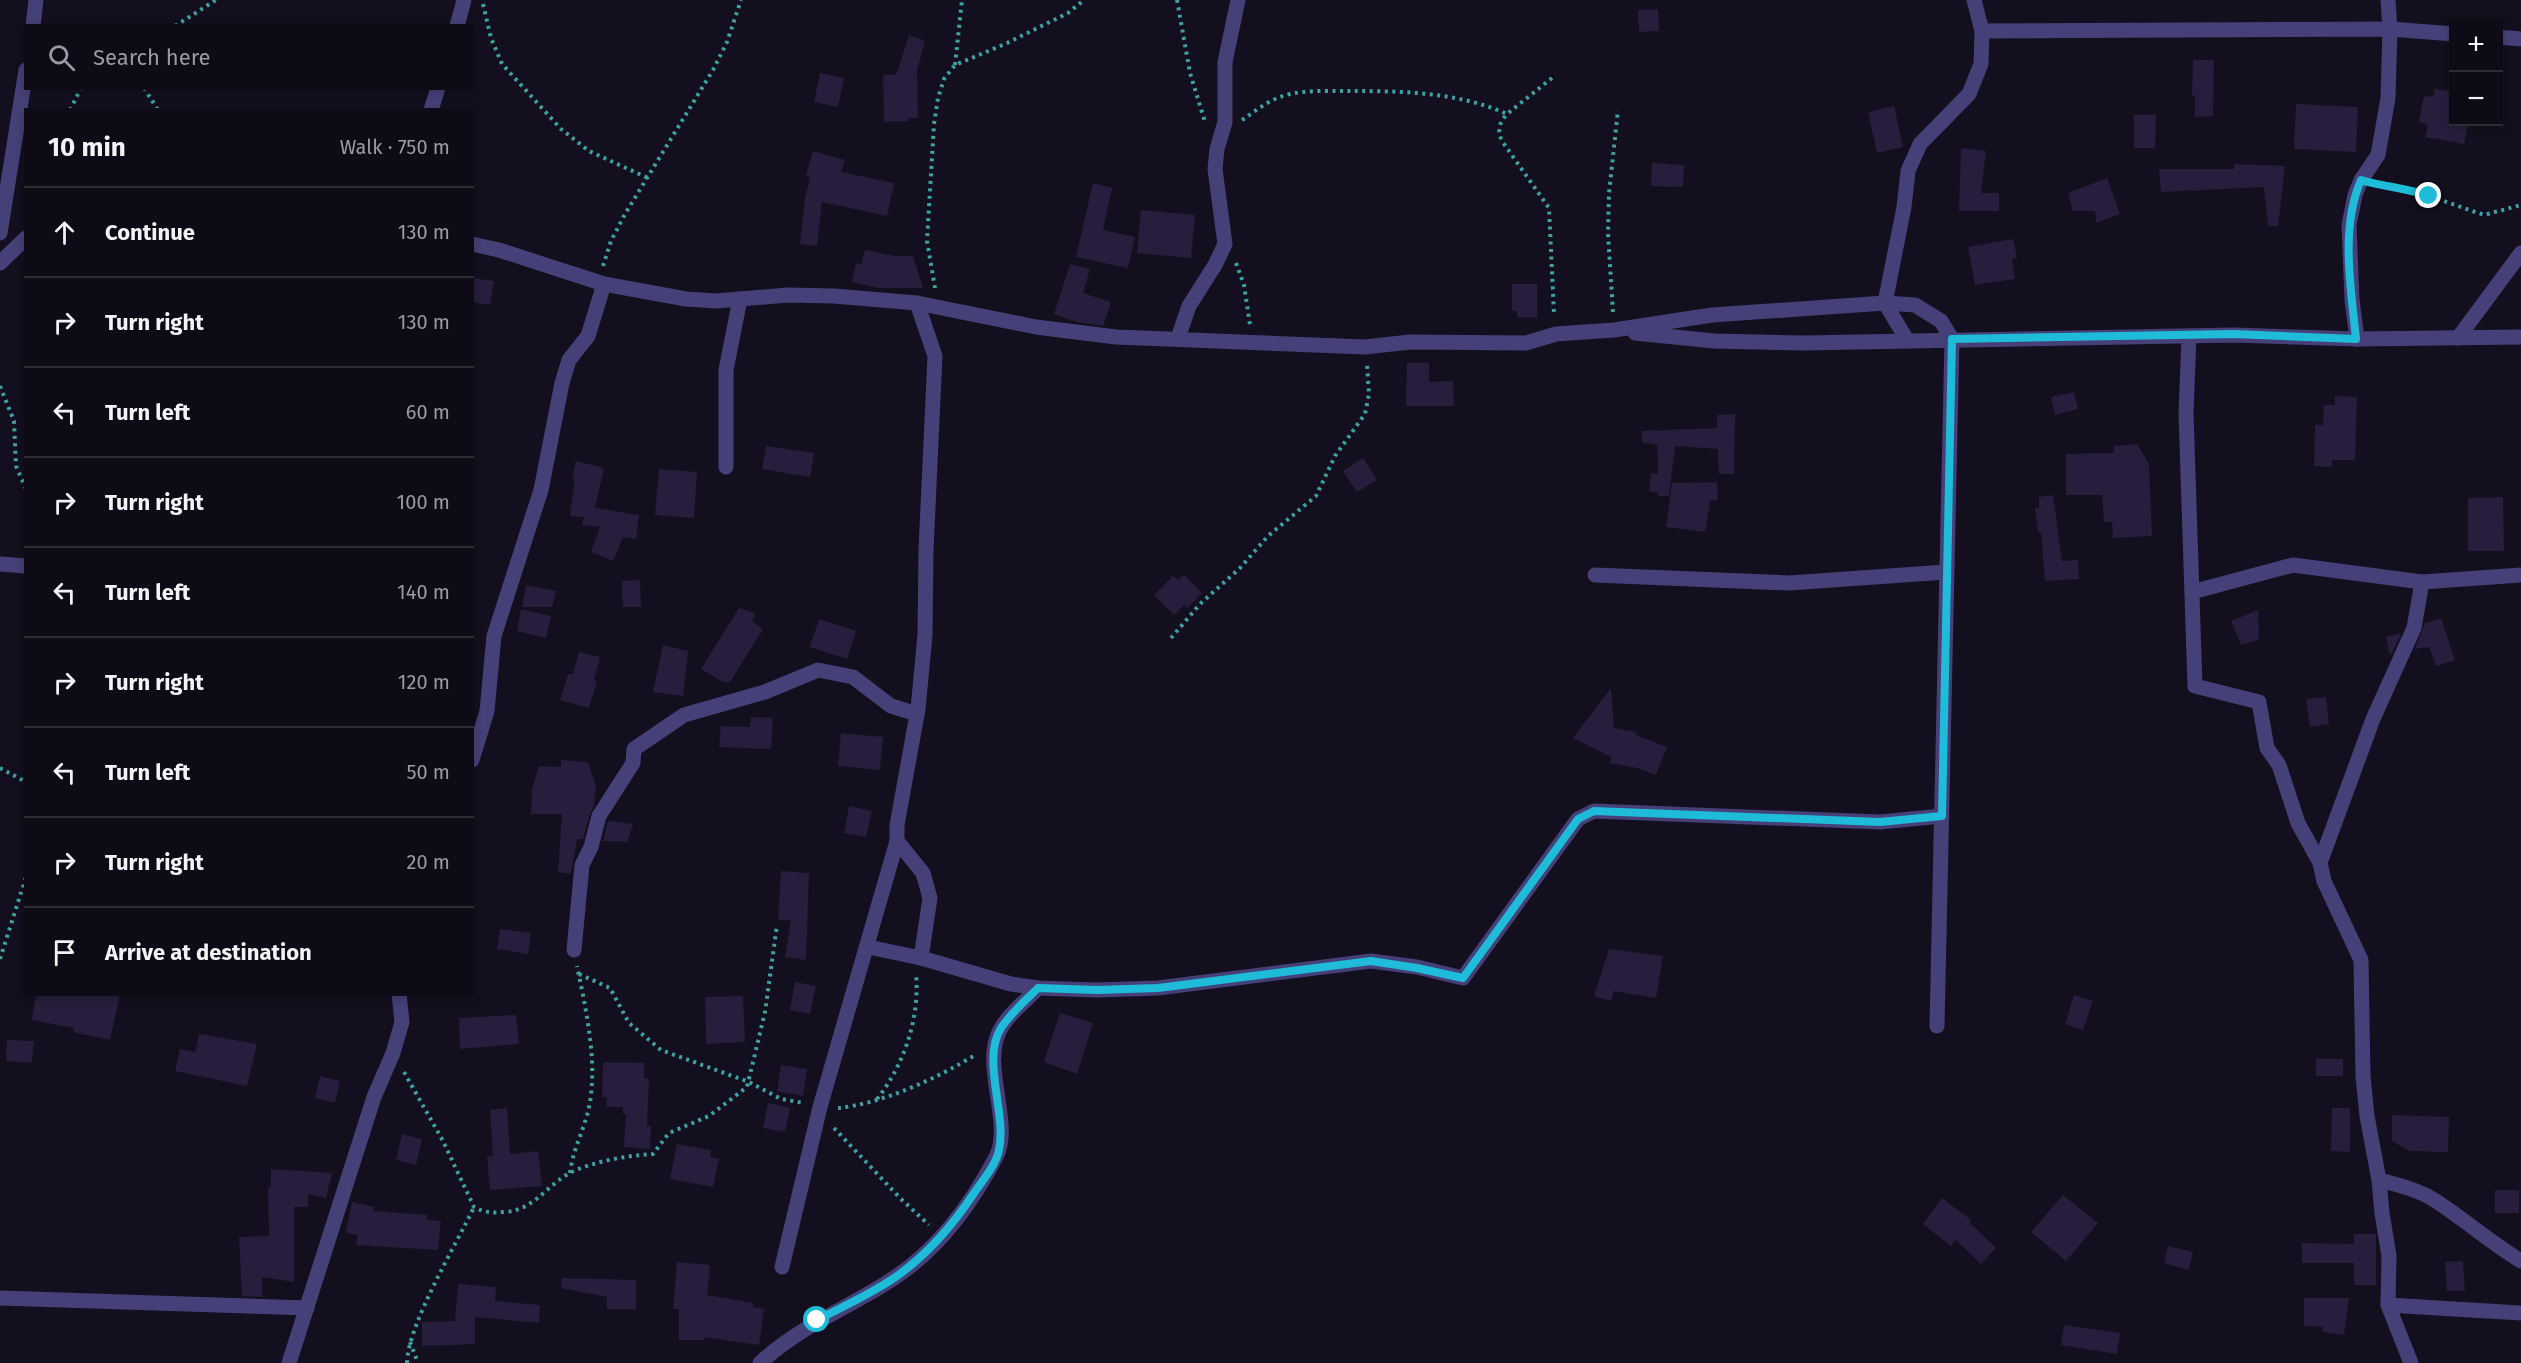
<!DOCTYPE html>
<html lang="en">
<head>
<meta charset="utf-8">
<style>
  :root { --surface:#0e0b16; --page:#1c1923; --text:#f1f3f6; --muted:#9b9ba1; --line:#2e2b35 }
  body { margin:0; font-family:"Fira Sans",sans-serif; background:var(--page); color:var(--text) }
  .controls { position:absolute; right:18px; top:18px; display:grid; overflow:hidden; border-radius:0px; box-shadow:0 3px 9px #0003 }
  .controls button { width:54px; height:54px; display:grid; place-items:center; padding:0; border:0; border-bottom:2px solid var(--line); background:var(--surface); color:var(--text); font:30px sans-serif }
  .stop { position:absolute; width:18px; height:18px; margin:-14px; border:4px solid #1ebcd9; border-radius:50%; background:#fff }
  .stop.end { background:#1ebcd9; border-color:#fff; box-shadow:0 2px 6px #0008 }
  .list { margin:0; padding:0; list-style:none }
  h2 { display:flex; justify-content:space-between; align-items:center; height:78px; margin:0; padding:0 24px; font-size:26px }
  h2 small { font-size:20px; font-weight:400; color:var(--muted) }
  .list li { display:grid; grid-template-columns:39px 1fr auto; gap:18px; align-items:center; box-sizing:border-box; height:90px; padding:0 24px; border-top:2px solid var(--line) }
  .list b { display:block; font-size:22px; white-space:nowrap }
  .list em { font-size:20px; font-style:normal; color:var(--muted) }
  .icon { flex:none; width:33px; height:33px; fill:none; stroke:currentColor; stroke-width:2; stroke-linecap:round; stroke-linejoin:round }
  .map { position:relative; flex:none; width:2521px; height:1363px; overflow:hidden }
  .search { position:absolute; background:var(--surface); box-shadow:0 3px 9px #0003; left:24px; top:24px; width:450px; height:66px; display:flex; align-items:center; gap:15px; box-sizing:border-box; padding:0 21px; border-radius:0px; color:var(--muted); font-size:22px }
  .panel { position:absolute; background:var(--surface); box-shadow:0 3px 9px #0003; left:24px; top:108px; width:450px; height:888px; border-radius:0px }
  .map>svg:first-child { display:block }
  .building { fill:#261e3c }
  .lines { fill:none; stroke-linecap:round; stroke-linejoin:round }
  .path { stroke:#3da2a1; stroke-width:4; stroke-dasharray:3 4.5; stroke-linecap:butt }
  .street { stroke:#454077; stroke-width:15 }
  .route { stroke:#1ebcd9; stroke-width:8 }
</style>
</head>
<body>
<div class="map">
<svg width="2521" height="1363" viewBox="0 0 2521 1363">
  <rect width="100%" height="100%" fill="#130f1e"/>
  <g class="building">
    <polygon points="1658,9 1659,31 1639,32 1638,10"/>
    <polygon points="909,35 925,41 917,70 918,118 908,118 908,121 884,122 883,75 896,75"/>
    <polygon points="2193,60 2214,60 2213,116 2195,117 2195,96 2192,96"/>
    <polygon points="820,73 844,78 838,107 814,102"/>
    <polygon points="2435,89 2454,92 2454,122 2468,122 2464,144 2425,137 2428,124 2419,122 2424,96 2433,97"/>
    <polygon points="2296,104 2358,107 2356,152 2294,149"/>
    <polygon points="1894,106 1903,147 1877,153 1868,112"/>
    <polygon points="2134,115 2156,115 2155,148 2134,148"/>
    <polygon points="1961,148 1986,151 1981,193 1999,193 1999,211 1959,211"/>
    <polygon points="813,151 845,160 841,172 894,183 887,216 822,202 817,246 800,244 805,199 810,177 806,175"/>
    <polygon points="1652,163 1684,165 1683,187 1651,186"/>
    <polygon points="2234,164 2285,166 2278,226 2268,226 2264,187 2161,192 2159,169 2234,169"/>
    <polygon points="2107,178 2120,214 2096,223 2095,211 2073,211 2068,193"/>
    <polygon points="1093,183 1112,188 1103,230 1135,237 1128,268 1076,257"/>
    <polygon points="1141,210 1195,215 1191,258 1137,253"/>
    <polygon points="2013,239 2017,258 2012,259 2015,279 1975,285 1968,247"/>
    <polygon points="865,250 895,256 913,256 923,288 878,288 852,282 856,263 861,265"/>
    <polygon points="1070,264 1090,269 1083,293 1111,302 1103,326 1077,322 1054,314"/>
    <polygon points="472,278 494,281 490,305 472,302"/>
    <polygon points="1512,284 1537,284 1537,318 1517,317 1517,311 1512,311"/>
    <polygon points="1407,363 1429,363 1429,382 1453,381 1454,406 1406,406"/>
    <polygon points="2074,392 2078,409 2055,415 2051,397"/>
    <polygon points="2335,396 2357,397 2355,460 2332,460 2332,467 2314,466 2315,425 2323,425 2324,405 2335,405"/>
    <polygon points="1735,414 1734,474 1719,474 1718,449 1675,446 1669,496 1658,496 1658,493 1649,491 1651,473 1658,474 1657,444 1642,443 1642,431 1717,428 1717,415"/>
    <polygon points="2137,444 2149,464 2152,536 2113,538 2112,522 2104,522 2102,495 2066,495 2066,454 2114,453 2114,446"/>
    <polygon points="766,446 814,453 810,477 762,469"/>
    <polygon points="1363,458 1377,480 1357,492 1343,471"/>
    <polygon points="576,461 604,468 595,508 639,515 636,539 623,537 613,561 591,552 600,527 582,525 584,517 570,516 575,479 572,479"/>
    <polygon points="659,469 697,472 694,518 655,515"/>
    <polygon points="1717,482 1718,500 1710,501 1705,532 1666,527 1672,483"/>
    <polygon points="2053,495 2062,561 2078,560 2079,579 2045,581 2041,532 2038,532 2035,508 2039,508 2039,497"/>
    <polygon points="2503,497 2504,551 2468,551 2468,498"/>
    <polygon points="1184,575 1202,593 1187,608 1184,605 1174,615 1154,595 1173,576 1178,580"/>
    <polygon points="640,580 641,607 623,607 622,581"/>
    <polygon points="526,585 556,591 552,607 522,607"/>
    <polygon points="739,608 755,613 752,621 763,629 730,682 723,682 701,669"/>
    <polygon points="521,609 551,616 546,638 517,631"/>
    <polygon points="2258,610 2259,640 2241,645 2231,621"/>
    <polygon points="2441,618 2455,660 2436,666 2429,647 2415,649 2425,623"/>
    <polygon points="819,619 856,631 847,659 810,647"/>
    <polygon points="2401,634 2392,653 2389,653 2386,636"/>
    <polygon points="663,645 688,651 683,696 653,692"/>
    <polygon points="579,652 600,657 594,680 597,681 589,708 560,700 568,674 573,674"/>
    <polygon points="1611,688 1614,728 1637,732 1636,735 1667,747 1656,775 1637,768 1610,763 1611,757 1573,738"/>
    <polygon points="2326,697 2329,724 2310,727 2306,699"/>
    <polygon points="751,717 773,718 771,749 719,747 721,726 750,727"/>
    <polygon points="841,733 883,737 880,770 838,766"/>
    <polygon points="561,760 588,762 596,786 594,806 590,814 583,839 577,839 571,874 558,872 562,814 531,814 532,789 539,766 561,767"/>
    <polygon points="849,806 872,811 866,837 844,833"/>
    <polygon points="608,821 633,824 627,842 603,841"/>
    <polygon points="781,871 809,873 806,960 785,957 791,920 778,920"/>
    <polygon points="500,929 531,933 528,954 497,949"/>
    <polygon points="1609,949 1663,956 1656,998 1614,991 1611,1001 1594,996"/>
    <polygon points="795,982 816,986 810,1014 790,1010"/>
    <polygon points="36,994 120,994 110,1040 73,1032 74,1028 32,1020"/>
    <polygon points="2074,995 2093,1001 2083,1030 2065,1024"/>
    <polygon points="743,996 745,1042 706,1044 705,997"/>
    <polygon points="1060,1013 1093,1023 1077,1074 1044,1062"/>
    <polygon points="516,1015 519,1044 460,1049 459,1018"/>
    <polygon points="199,1034 257,1044 247,1086 175,1071 180,1049 195,1052"/>
    <polygon points="7,1040 34,1041 32,1063 6,1061"/>
    <rect x="2316" y="1059" width="27" height="17"/>
    <polygon points="603,1062 644,1063 644,1078 649,1079 647,1126 651,1126 650,1149 624,1147 626,1114 623,1114 623,1107 606,1107 607,1097 602,1097"/>
    <polygon points="781,1065 807,1069 803,1096 777,1091"/>
    <polygon points="320,1076 340,1081 335,1103 315,1098"/>
    <polygon points="768,1103 790,1108 785,1132 763,1128"/>
    <polygon points="507,1108 510,1154 538,1151 542,1186 490,1190 487,1156 493,1155 490,1110"/>
    <polygon points="2332,1108 2350,1108 2350,1152 2331,1151"/>
    <polygon points="2392,1115 2449,1117 2448,1152 2409,1151 2392,1141"/>
    <polygon points="402,1134 422,1139 416,1165 396,1160"/>
    <polygon points="677,1144 711,1150 710,1157 719,1159 713,1187 670,1179"/>
    <polygon points="271,1169 332,1173 326,1198 308,1194 308,1207 294,1207 294,1282 262,1277 262,1297 242,1296 239,1237 269,1236 268,1187 271,1187"/>
    <rect x="2495" y="1190" width="24" height="23"/>
    <polygon points="2063,1195 2098,1223 2066,1261 2031,1232"/>
    <polygon points="1942,1198 1971,1220 1969,1222 1996,1248 1981,1264 1956,1240 1951,1246 1923,1224"/>
    <polygon points="352,1202 374,1207 373,1211 427,1215 427,1220 441,1221 438,1250 356,1245 358,1235 346,1233"/>
    <polygon points="2354,1234 2376,1234 2376,1285 2354,1285 2354,1263 2302,1263 2302,1243 2354,1244"/>
    <polygon points="2168,1246 2193,1252 2189,1270 2164,1263"/>
    <polygon points="2463,1261 2465,1291 2447,1291 2445,1262"/>
    <polygon points="677,1262 710,1265 707,1295 753,1303 753,1307 764,1309 759,1345 704,1337 704,1340 679,1340 679,1309 673,1309"/>
    <polygon points="562,1278 636,1280 636,1309 607,1309 607,1297 561,1288"/>
    <polygon points="458,1284 496,1287 495,1301 540,1305 539,1323 475,1317 475,1344 422,1346 422,1322 455,1321"/>
    <polygon points="2304,1298 2349,1298 2344,1335 2322,1332 2323,1327 2304,1326"/>
    <polygon points="2064,1325 2120,1333 2117,1354 2061,1345"/>
  </g>
  <g class="lines">
    <g class="path">
      <polyline points="1177,0 1190,73 1205,122"/>
      <polyline points="483,4 491,38 502,64 561,129 589,151 648,178"/>
      <polyline points="175,26 216,0"/>
      <polyline points="955,65 962,0"/>
      <path d="M 1552,78 L 1507,114 C 1499,123 1497,130 1502,141 L 1549,208 L 1554,315"/>
      <polyline points="144,88 158,110"/>
      <polyline points="70,110 81,88"/>
      <path d="M 1242,120 C 1257,110 1271,98 1290,94 C 1309,90 1330,91 1349,91 C 1401,91 1459,92 1507,114"/>
      <polyline points="2379,185 2409,189 2484,215 2521,205"/>
      <polyline points="1236,263 1244,285 1250,325"/>
      <polyline points="603,266 611,241 625,214 713,70 727,42 741,0"/>
      <polyline points="935,288 927,241 934,124 938,98 944,79 955,65 1005,44 1068,13 1084,0"/>
      <polyline points="1613,312 1608,234 1609,193 1618,110"/>
      <polyline points="0,386 14,421 16,466 26,489"/>
      <polyline points="1171,638 1200,604 1240,568 1268,536 1316,496 1335,456 1365,414 1369,394 1367,364"/>
      <polyline points="0,768 26,782"/>
      <polyline points="0,959 26,877"/>
      <polyline points="579,974 610,988 629,1023 661,1050 749,1082 781,1099 804,1103"/>
      <path d="M 404,1072 L 443,1141 L 474,1207 C 485,1213 493,1213 505,1212 C 536,1210 549,1181 576,1170 C 601,1160 626,1156 653,1154 L 669,1133 L 709,1116 L 747,1087 L 765,1012 L 777,925"/>
      <path d="M 877,1099 C 904,1065 920,1018 916,974"/>
      <path d="M 838,1108 C 881,1104 938,1078 975,1055"/>
      <polyline points="834,1128 900,1198 929,1225"/>
      <path d="M 570,1173 C 573,1147 586,1127 590,1102 C 597,1058 586,1010 577,966"/>
      <polyline points="410,1342 418,1363"/>
      <path d="M 407,1363 C 408,1324 456,1245 474,1207"/>
    </g>
    <g class="street">
      <polyline points="33,26 36,0"/>
      <polyline points="457,26 464,0"/>
      <polyline points="1982,31 2390,29 2454,34"/>
      <polyline points="2498,37 2521,39"/>
      <polyline points="431,110 438,88"/>
      <polyline points="0,233 26,70"/>
      <polyline points="472,244 499,250 604,284 686,299 716,301 788,295 834,296 917,303 1036,327 1116,337 1365,347 1410,342 1526,343 1556,334 1614,330 1712,315 1885,303 1915,305 1941,321 1952,339 1937,1026"/>
      <polyline points="0,263 26,238"/>
      <polyline points="917,303 935,356 926,550 925,635 918,709 897,825 897,841 923,873 930,898 921,958"/>
      <polyline points="1635,333 1714,341 1804,343 2234,335 2357,339 2521,337"/>
      <polyline points="2189,336 2186,413 2195,686 2259,702 2267,748 2279,765 2298,823 2320,863 2324,881 2361,960 2363,1076 2367,1116 2379,1180 2382,1213 2389,1256 2388,1305 2411,1363"/>
      <polyline points="1178,338 1189,306 1215,265 1225,244 1215,169 1217,149 1225,122 1225,62 1238,0"/>
      <polyline points="2458,338 2521,253"/>
      <polyline points="2357,339 2352,300 2349,225 2355,195 2361,180 2378,155 2388,98 2390,29 2388,0"/>
      <polyline points="1907,340 1885,303 1904,207 1908,171 1920,144 1969,94 1981,64 1982,31 1974,0"/>
      <polyline points="726,467 726,370 740,299"/>
      <polyline points="0,564 26,566"/>
      <polyline points="1595,575 1789,583 1946,572"/>
      <polyline points="2192,592 2293,565 2422,582 2521,575"/>
      <polyline points="472,760 487,711 494,636 541,490 562,383 569,360 588,336 604,284"/>
      <polyline points="2320,863 2373,719 2414,628 2422,582"/>
      <polyline points="868,947 921,958 1011,984 1038,988 1097,990 1158,988 1371,961 1417,967 1463,978 1578,819 1594,811 1880,822 1942,816"/>
      <polyline points="574,950 582,865 591,847 599,816 633,763 634,749 684,715 765,692 818,670 853,677 891,706 917,714"/>
      <path d="M 2379,1180 C 2399,1185 2419,1190 2436,1201 C 2465,1220 2491,1243 2521,1261"/>
      <polyline points="782,1267 820,1107 897,841"/>
      <polyline points="0,1298 307,1308"/>
      <polyline points="2388,1305 2521,1313"/>
      <polyline points="289,1363 374,1097 393,1053 402,1022 399,994"/>
      <path d="M 760,1363 C 801,1325 849,1308 894,1278 C 938,1249 972,1203 996,1157 C 1013,1125 982,1067 999,1032 C 1007,1015 1026,1001 1038,988"/>
    </g>
  </g>
  <g class="lines">
    <path class="route" d="M 817,1320 C 844,1306 873,1293 897,1276 C 929,1253 953,1225 974,1193 C 983,1180 996,1165 999,1150 C 1007,1113 981,1060 1001,1028 C 1011,1013 1026,1000 1038,988 L 1097,990 L 1158,988 L 1371,961 L 1417,968 L 1463,978 L 1578,819 L 1594,811 L 1880,822 L 1942,816 L 1952,339 L 2234,334 L 2356,339 C 2351,288 2340,228 2361,180 C 2384,187 2407,188 2429,196"/>
  </g>
</svg>
<div class="controls">
<button>+</button>
<button>−</button>
</div>
<div class="stop" style="left:817px;top:1320px"></div>
<div class="stop end" style="left:2429px;top:196px"></div>
<div class="search"><svg class="icon" aria-label="search" viewBox="0 0 24 24"><circle cx="10" cy="10" r="6"/><path d="M15 15l6 6"/></svg>Search here</div>
<section class="panel">
<h2>10 min<small>Walk · 750 m</small></h2>
<ul class="list">
<li><svg class="icon" aria-label="ahead" viewBox="0 0 24 24"><path d="M12 20V5M6 11l6-6 6 6"/></svg><div><b>Continue</b></div><em>130 m</em></li>
<li><svg class="icon" aria-label="right" viewBox="0 0 24 24"><path d="M7 20v-9h11M14 6l5 5-5 5"/></svg><div><b>Turn right</b></div><em>130 m</em></li>
<li><svg class="icon" aria-label="left" viewBox="0 0 24 24"><path d="M17 20v-9H6M10 6l-5 5 5 5"/></svg><div><b>Turn left</b></div><em>60 m</em></li>
<li><svg class="icon" aria-label="right" viewBox="0 0 24 24"><path d="M7 20v-9h11M14 6l5 5-5 5"/></svg><div><b>Turn right</b></div><em>100 m</em></li>
<li><svg class="icon" aria-label="left" viewBox="0 0 24 24"><path d="M17 20v-9H6M10 6l-5 5 5 5"/></svg><div><b>Turn left</b></div><em>140 m</em></li>
<li><svg class="icon" aria-label="right" viewBox="0 0 24 24"><path d="M7 20v-9h11M14 6l5 5-5 5"/></svg><div><b>Turn right</b></div><em>120 m</em></li>
<li><svg class="icon" aria-label="left" viewBox="0 0 24 24"><path d="M17 20v-9H6M10 6l-5 5 5 5"/></svg><div><b>Turn left</b></div><em>50 m</em></li>
<li><svg class="icon" aria-label="right" viewBox="0 0 24 24"><path d="M7 20v-9h11M14 6l5 5-5 5"/></svg><div><b>Turn right</b></div><em>20 m</em></li>
<li><svg class="icon" aria-label="arrive" viewBox="0 0 24 24"><path d="M6 21V4h12l-3 4 3 4H6"/></svg><div><b>Arrive at destination</b></div></li>
</ul>
</section>
</div>
</body>
</html>
